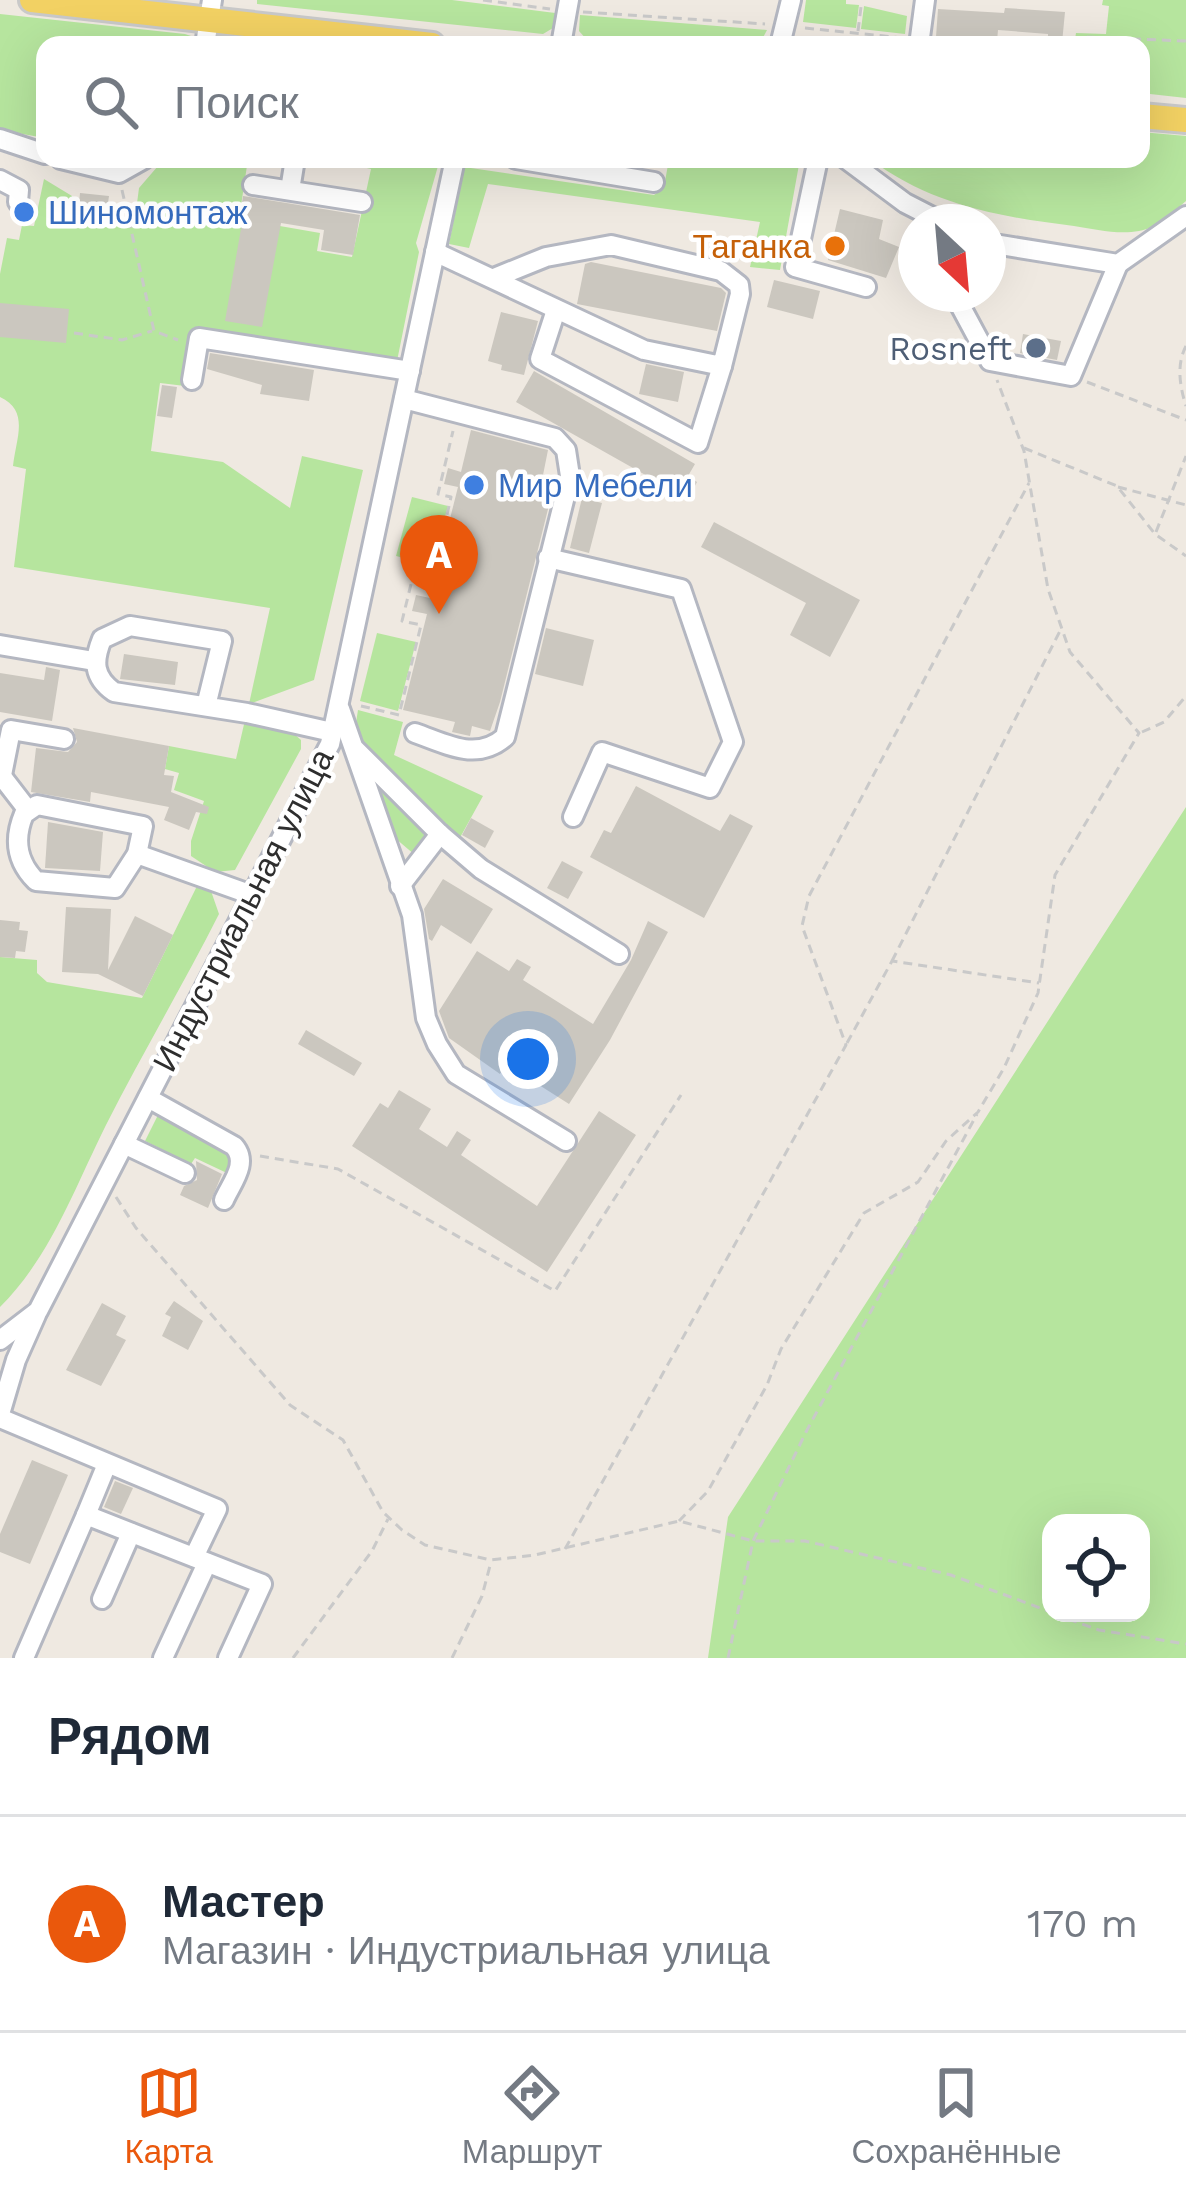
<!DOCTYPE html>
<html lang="ru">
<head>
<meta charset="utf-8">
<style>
  :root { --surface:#fff; --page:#f6f6f7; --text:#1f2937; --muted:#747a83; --line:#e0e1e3; --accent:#ea580c }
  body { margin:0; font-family:"Work Sans",sans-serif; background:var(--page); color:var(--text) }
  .controls { position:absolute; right:36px; bottom:36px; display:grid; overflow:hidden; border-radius:24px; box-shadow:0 12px 48px #0002 }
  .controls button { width:108px; height:108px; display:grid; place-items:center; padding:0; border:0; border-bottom:3px solid var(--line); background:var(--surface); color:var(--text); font:60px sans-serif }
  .compass { position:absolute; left:898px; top:204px; width:108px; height:108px; border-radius:50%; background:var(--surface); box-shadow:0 12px 48px #0002; rotate:154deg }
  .you { position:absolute; left:528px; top:1059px; width:42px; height:42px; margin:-30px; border:9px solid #fff; border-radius:50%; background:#1a73e8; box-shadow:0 0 0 18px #1a73e833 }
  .badge { display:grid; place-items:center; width:78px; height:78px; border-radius:50%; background:var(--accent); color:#fff; font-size:39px; font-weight:700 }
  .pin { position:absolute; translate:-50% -99px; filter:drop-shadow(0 3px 6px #0008) }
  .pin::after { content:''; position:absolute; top:63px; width:42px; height:36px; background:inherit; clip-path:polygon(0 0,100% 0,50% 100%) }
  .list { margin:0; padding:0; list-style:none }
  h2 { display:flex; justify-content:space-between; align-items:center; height:156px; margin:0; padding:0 48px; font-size:51px }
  h2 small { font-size:39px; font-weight:400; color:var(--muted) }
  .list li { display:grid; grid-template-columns:78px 1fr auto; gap:36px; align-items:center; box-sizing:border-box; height:216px; padding:0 48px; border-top:3px solid var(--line) }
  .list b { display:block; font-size:45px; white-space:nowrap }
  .list p { margin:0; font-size:39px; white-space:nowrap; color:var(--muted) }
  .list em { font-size:39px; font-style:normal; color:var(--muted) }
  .icon { flex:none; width:66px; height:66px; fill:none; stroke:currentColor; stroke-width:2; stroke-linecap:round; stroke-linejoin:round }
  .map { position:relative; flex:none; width:1186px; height:1658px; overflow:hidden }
  .search { position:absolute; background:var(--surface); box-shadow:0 12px 48px #0002; left:36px; right:36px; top:36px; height:132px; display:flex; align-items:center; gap:30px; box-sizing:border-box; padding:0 42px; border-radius:24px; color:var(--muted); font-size:45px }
  .sheet { height:372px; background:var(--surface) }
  nav { display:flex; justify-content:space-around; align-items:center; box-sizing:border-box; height:168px; border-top:3px solid var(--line); background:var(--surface); font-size:33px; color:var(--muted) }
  nav a { display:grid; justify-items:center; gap:6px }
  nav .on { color:var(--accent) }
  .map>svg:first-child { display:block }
  .green { fill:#b6e59e; fill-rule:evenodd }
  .building { fill:#cbc7bf }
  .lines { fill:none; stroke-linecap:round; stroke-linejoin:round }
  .minor-casing { stroke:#b4b7c1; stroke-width:24 }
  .major-casing { stroke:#c9c9c9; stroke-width:30 }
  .path { stroke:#c9c9c9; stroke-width:3; stroke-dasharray:9 6; stroke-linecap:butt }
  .minor { stroke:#fff; stroke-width:18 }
  .major { stroke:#f2d163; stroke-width:24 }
  .shop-dot { fill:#3f7fe0; stroke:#fff; stroke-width:4.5 }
  .food-dot { fill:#e8710a; stroke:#fff; stroke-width:4.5 }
  .service-dot { fill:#5c6f8a; stroke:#fff; stroke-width:4.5 }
  .labels { text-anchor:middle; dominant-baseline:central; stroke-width:9; stroke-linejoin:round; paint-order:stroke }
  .shop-label { font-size:33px; fill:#366cbe; stroke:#fff; text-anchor:start }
  .food-label { font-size:33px; fill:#c56008; stroke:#fff; text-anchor:end }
  .service-label { font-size:33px; fill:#4e5e75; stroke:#fff; text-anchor:end }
  .street-label { font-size:33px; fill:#2e2e2e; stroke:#fff }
</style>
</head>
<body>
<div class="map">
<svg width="1186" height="1658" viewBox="0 0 1186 1658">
  <rect width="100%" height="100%" fill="#efe9e1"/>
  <g class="green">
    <polygon points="257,0 452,0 563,14 558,25 543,34 257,4"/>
    <polygon points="806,0 846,0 846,4 859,5 856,28 803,22"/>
    <polygon points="1103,0 1186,0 1186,98 1141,93 1141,45 1074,45 1076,33 1106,34 1109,6 1102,5"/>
    <polygon points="864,6 907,16 905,34 861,29"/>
    <polygon points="0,14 185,34 194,37 199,45 45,45 45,138 0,130"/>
    <polygon points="580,15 767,30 759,45 587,40 579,31"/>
    <path d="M 1141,132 L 1186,136 L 1186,201 C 1172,213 1158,228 1139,231 C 1118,235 1094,229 1074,226 C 1000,217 931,205 870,159 L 1141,159 Z"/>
    <path d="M 164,159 L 248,159 L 239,219 L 320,233 L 317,251 L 352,257 L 371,169 L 328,159 L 440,159 L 416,243 L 419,252 L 397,361 L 194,333 L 185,386 L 160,383 L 151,451 L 223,462 L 290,508 L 302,456 L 363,470 L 314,680 L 249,704 L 270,608 L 14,567 L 26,469 L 13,466 C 16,438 30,411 0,397 L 0,274 L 7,238 L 19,240 L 22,225 L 34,226 L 44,179 L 72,196 L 72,218 L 134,226 L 139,188 Z"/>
    <polygon points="669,159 800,159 780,270 750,267 760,222 488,184 469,248 449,244 464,167 654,195 664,187"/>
    <polygon points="412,497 448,506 432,565 396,556"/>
    <polygon points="377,633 416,642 398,711 360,701"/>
    <polygon points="358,710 403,722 394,755 483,796 457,843 418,799 367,751 355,729"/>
    <polygon points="245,720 292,732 301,740 301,749 235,870 215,872 191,856 191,841 204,801 174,790 179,773 165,769 169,746 236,759"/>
    <polygon points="374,784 419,822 426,840 415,855 395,838"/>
    <path d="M 1186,807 L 1186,1658 L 708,1658 L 728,1517 ZM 1051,1523 L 1141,1523 L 1141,1613 L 1051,1613 Z"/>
    <path d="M 197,886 L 211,891 L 219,914 C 183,985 142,1054 106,1125 C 74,1189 51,1256 0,1307 L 0,957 L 37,960 L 37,973 L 47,982 L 142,998 Z"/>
    <polygon points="159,1113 234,1154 229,1174 195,1158 191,1164 145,1141"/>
  </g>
  <g class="building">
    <polygon points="1005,8 1065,12 1062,43 1048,42 1048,34 998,30 997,41 936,37 938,9 1004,13"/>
    <polygon points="80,193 109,196 106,217 78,214"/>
    <polygon points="243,196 360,215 353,255 321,250 324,230 281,223 262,327 225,321 243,217 240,217"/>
    <polygon points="840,209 883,220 879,239 899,247 886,278 828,260"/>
    <polygon points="591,262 721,288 726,293 717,331 577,304 585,264"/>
    <polygon points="774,280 820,291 813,319 767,307"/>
    <polygon points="0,303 69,309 66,343 0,337"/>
    <polygon points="501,312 538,321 524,375 501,370 502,365 488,361"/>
    <polygon points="1023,334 1061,341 1057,360 1020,353"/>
    <polygon points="210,353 314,370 309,401 260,394 262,385 207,369"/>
    <polygon points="646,364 684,372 678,402 639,394"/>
    <polygon points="534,371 695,464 688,476 697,482 688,499 516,402"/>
    <polygon points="162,385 177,387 172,418 157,416"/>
    <polygon points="471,430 548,450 540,490 552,493 500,702 490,731 472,726 470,736 452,732 455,722 403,710 427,614 412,611 416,595 430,598 458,487 444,484 448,468 461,472"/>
    <polygon points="582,498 602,503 589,553 570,548"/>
    <polygon points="714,522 860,600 830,657 790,635 806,603 701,547"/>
    <polygon points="546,628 594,640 583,686 535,674"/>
    <polygon points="124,654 178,662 175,685 120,679"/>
    <polygon points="46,667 60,670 52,721 0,712 0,673 44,680"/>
    <polygon points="73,728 169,746 164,775 174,776 171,792 209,807 207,814 196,812 189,830 164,820 169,807 91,792 90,802 31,792 36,748 68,752 77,742"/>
    <polygon points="636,786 720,831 730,814 753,826 704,918 590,857 604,830 611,833"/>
    <polygon points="471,818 494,831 485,848 462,835"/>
    <polygon points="48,822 103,832 100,871 45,868"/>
    <polygon points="562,861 583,872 568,899 547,888"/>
    <polygon points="443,879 493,909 471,944 441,925 432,941 429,939 424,909"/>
    <polygon points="66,907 111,909 108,970 135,916 173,935 143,996 98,974 62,972"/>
    <polygon points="0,920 20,922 19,930 28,931 25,952 16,951 15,958 0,957"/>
    <polygon points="648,921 668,932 610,1040 569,1104 506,1064 500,1074 449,1038 439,1011 477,951 509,971 517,959 531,967 523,980 593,1024 631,960"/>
    <polygon points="306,1030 362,1063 354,1076 298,1044"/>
    <polygon points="399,1090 431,1109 419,1129 447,1147 457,1131 471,1140 461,1155 537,1206 599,1111 636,1135 547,1272 352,1146 380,1103 388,1108"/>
    <polygon points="196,1161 222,1174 208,1208 180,1195 184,1186 197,1180"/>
    <polygon points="174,1301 203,1321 188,1350 162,1336 171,1317 165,1314"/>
    <polygon points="102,1303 126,1316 116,1335 126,1340 101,1386 66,1370"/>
    <polygon points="32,1460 68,1475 30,1564 0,1552 0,1534"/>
    <polygon points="115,1481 133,1488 121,1514 104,1507"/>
  </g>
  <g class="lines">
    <g class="minor-casing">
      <g id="minor">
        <polyline points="205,45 212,0"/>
        <polyline points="561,45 569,0"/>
        <polyline points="780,45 791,0"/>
        <polyline points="919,45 925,0"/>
        <polyline points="0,139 45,154"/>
        <polyline points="61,159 119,173 144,159"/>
        <polyline points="516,159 654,182"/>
        <polyline points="818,159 795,267 866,287"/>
        <polyline points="846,159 905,203 942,222"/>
        <polyline points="0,180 19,190 18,202"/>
        <polyline points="253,185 362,202"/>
        <polyline points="290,190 295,159"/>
        <polyline points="988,243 1118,264 1186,216"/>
        <polyline points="435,252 644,350 722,366 740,294 739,285 721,271 611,245 546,257 494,278"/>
        <polyline points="954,294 990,361 1071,376 1118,264"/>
        <polyline points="556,310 540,359 698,443 722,366"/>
        <polyline points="192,380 199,338 410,371"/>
        <path d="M 404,399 L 555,438 L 566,450 L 570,476 L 505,737 C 476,762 447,744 415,733"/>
        <polyline points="548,558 681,589 733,742 710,788 602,752 573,817"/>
        <polyline points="0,645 94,661"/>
        <path d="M 206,706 L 222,641 L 130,626 L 102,639 C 93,661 93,677 114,692 L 247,713 L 332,732"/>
        <polyline points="340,709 412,915 426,1018 437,1044 456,1074 566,1141"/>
        <polyline points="356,750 440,834 481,869 619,954"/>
        <polyline points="0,774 27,809"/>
        <polyline points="2,775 11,730 64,739"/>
        <path d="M 37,805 L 143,826 L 137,854 L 115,888 L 36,881 C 17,862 13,840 24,814 Z"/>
        <polyline points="137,854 252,895"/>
        <polyline points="400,886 440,834"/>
        <path d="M 148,1098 L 234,1146 C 249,1163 232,1182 224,1200"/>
        <polyline points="124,1144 185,1173"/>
        <polyline points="0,1340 38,1311 330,744 455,159"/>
        <polyline points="0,1414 16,1360 36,1315"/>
        <polyline points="0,1418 217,1509 194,1557"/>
        <polyline points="86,1515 107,1464"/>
        <polyline points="102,1599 131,1533"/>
        <polyline points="24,1658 86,1515 262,1584 228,1658"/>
        <polyline points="163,1658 207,1563"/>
      </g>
    </g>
    <g class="major-casing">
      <g id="major">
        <polyline points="32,0 432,45"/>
        <polyline points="1141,116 1186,120"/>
      </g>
    </g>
    <g class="path">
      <polyline points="483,0 550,9"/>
      <polyline points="583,12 765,24"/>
      <polyline points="805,28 903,38"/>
      <polyline points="858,31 861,7"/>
      <polyline points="936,41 982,45"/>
      <polyline points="1075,45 1084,37 1186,41"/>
      <polyline points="122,190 154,331 178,340"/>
      <polyline points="74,333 122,340 152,331"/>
      <path d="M 1186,346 C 1176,365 1180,387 1186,406"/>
      <polyline points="1087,382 1186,420"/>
      <polyline points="1024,448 1117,486 1155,534 1186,556"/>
      <polyline points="1118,487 1186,505"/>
      <polyline points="1156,532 1186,456"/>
      <polyline points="361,706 399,715 421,625 402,621 414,572 433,577 451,497 438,494 453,431"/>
      <polyline points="1142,732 1164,722 1186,696"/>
      <polyline points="892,961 1060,631"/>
      <polyline points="847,1043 892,961 1039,983"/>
      <polyline points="260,1156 338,1169 555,1291 681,1095"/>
      <polyline points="116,1197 136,1228 290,1405 343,1440 383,1512 402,1530 425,1545 491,1560 535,1555 679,1521 753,1541 805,1541 951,1575 1051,1612"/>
      <polyline points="679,1521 708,1491 767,1385 781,1349 864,1213 918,1182 946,1141 978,1112 1004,1068 1038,993 1055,875 1139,733 1070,652 1048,589 1024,451 997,380"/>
      <polyline points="565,1549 846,1045 802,926 809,896 1029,483"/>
      <polyline points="1054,1614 1099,1630 1186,1644"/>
      <polyline points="293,1658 372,1551 388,1519"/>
      <polyline points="452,1658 482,1596 491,1562"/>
      <polyline points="728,1658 753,1541 806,1432 977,1114"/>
    </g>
    <use href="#minor" class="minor"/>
    <use href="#major" class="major"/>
  </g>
  <g class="shop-dot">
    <circle cx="24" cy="212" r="12"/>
    <circle cx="474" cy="485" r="12"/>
  </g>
  <circle class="food-dot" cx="835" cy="246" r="12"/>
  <circle class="service-dot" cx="1036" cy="348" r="12"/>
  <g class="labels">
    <g class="shop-label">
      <text x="48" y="212">Шиномонтаж</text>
      <text x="498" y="485">Мир Мебели</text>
    </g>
    <g class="food-label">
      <text x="811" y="246">Таганка</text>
    </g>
    <g class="service-label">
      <text x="1012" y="348">Rosneft</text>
    </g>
    <g class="street-label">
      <text transform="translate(243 910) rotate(-63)">Индустриальная улица</text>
    </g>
  </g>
</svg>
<div class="controls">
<button><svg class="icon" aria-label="locate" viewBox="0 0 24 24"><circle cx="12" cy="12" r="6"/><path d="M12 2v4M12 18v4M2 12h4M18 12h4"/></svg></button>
</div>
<svg class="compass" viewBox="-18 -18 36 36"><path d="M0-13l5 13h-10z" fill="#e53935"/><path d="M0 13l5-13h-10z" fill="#747a83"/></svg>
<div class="you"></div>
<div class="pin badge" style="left:439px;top:614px">A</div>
<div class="search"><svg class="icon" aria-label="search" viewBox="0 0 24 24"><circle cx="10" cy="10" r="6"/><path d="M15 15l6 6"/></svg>Поиск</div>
</div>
<section class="sheet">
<h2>Рядом<small></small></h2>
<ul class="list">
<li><span class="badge">A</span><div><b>Мастер</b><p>Магазин · Индустриальная улица</p></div><em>170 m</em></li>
</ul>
</section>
<nav>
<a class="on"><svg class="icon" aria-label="map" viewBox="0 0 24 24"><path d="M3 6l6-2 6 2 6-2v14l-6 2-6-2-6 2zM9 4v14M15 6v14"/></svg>Карта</a>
<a><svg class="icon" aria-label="directions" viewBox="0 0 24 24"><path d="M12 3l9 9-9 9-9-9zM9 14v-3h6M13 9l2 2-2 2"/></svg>Маршрут</a>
<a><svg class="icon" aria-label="saved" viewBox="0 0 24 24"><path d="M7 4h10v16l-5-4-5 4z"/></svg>Сохранённые</a>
</nav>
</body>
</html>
